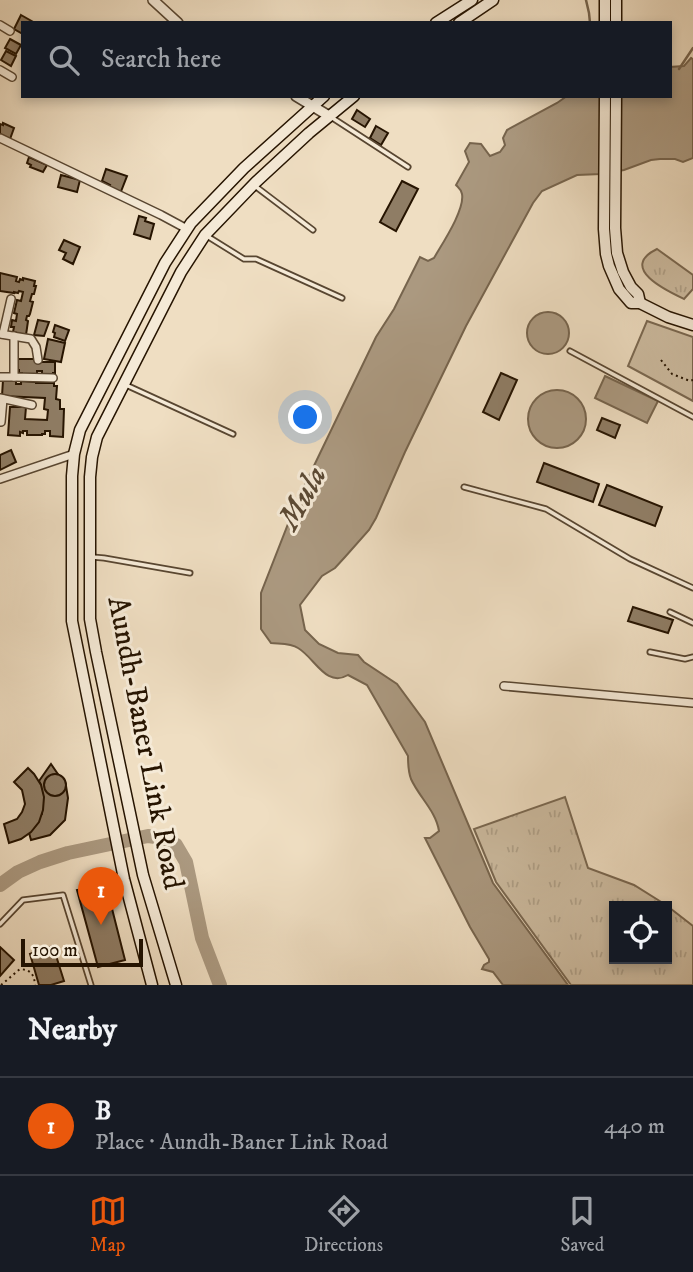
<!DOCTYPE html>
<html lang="en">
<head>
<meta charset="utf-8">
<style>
  :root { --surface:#171b24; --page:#242831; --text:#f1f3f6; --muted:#9ea1a6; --line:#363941; --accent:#ea580c }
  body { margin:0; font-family:"IM FELL DW Pica",serif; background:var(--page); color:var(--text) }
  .controls { position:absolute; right:21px; bottom:21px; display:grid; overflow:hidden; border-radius:0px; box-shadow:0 4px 10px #0003 }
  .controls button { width:63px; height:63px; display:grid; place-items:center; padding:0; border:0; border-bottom:2px solid var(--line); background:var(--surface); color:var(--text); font:35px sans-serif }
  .scale { position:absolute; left:21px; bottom:18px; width:122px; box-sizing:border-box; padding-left:7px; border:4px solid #261401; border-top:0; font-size:19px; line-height:24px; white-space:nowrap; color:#261401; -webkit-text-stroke:5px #f5ead7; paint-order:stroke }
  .you { position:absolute; left:306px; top:418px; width:24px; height:24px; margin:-18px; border:5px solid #fff; border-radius:50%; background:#1a73e8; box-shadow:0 0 0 10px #1a73e833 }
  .badge { display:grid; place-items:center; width:46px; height:46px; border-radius:50%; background:var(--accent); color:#fff; font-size:23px; font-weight:700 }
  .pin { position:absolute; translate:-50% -58px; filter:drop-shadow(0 2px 4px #0008) }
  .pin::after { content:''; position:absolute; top:37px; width:24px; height:21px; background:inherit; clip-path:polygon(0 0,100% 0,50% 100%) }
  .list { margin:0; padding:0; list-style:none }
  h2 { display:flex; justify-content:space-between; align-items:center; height:91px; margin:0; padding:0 28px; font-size:30px }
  h2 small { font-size:23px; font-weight:400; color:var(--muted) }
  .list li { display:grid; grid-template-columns:46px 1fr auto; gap:21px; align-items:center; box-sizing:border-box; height:98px; padding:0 28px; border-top:2px solid var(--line) }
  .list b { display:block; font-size:26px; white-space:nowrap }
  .list p { margin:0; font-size:23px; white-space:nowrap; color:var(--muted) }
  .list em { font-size:23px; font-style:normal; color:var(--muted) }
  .icon { flex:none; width:38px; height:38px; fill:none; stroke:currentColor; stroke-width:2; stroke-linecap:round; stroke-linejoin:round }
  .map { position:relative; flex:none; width:693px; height:985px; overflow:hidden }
  .search { position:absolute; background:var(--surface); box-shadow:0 4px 10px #0003; left:21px; right:21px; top:21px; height:77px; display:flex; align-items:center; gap:18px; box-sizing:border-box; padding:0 24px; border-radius:0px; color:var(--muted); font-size:26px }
  .sheet { height:189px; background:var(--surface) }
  nav { display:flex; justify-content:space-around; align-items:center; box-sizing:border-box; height:98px; border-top:2px solid var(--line); background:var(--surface); font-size:19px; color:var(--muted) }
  nav a { display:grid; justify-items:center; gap:4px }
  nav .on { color:var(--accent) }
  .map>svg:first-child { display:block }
  .grass { fill:url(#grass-tufts); stroke:#7a6851; stroke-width:2; fill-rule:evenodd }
  .green { fill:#cdbca1; stroke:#7a6851; stroke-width:2 }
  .water { fill:#ab9980; stroke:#76644d; stroke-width:2 }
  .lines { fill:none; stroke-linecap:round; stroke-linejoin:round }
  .stream { stroke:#76644d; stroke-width:2.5 }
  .river { stroke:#ab9980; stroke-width:14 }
  .building { fill:#8f7d65; stroke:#261401; stroke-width:2 }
  .service-casing { stroke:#584631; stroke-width:7 }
  .minor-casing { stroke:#584631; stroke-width:10 }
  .tertiary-casing { stroke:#584631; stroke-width:12 }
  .secondary-casing { stroke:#261401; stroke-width:13 }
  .path { stroke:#261401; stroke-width:2; stroke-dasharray:2 3.5; stroke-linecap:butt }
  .service { stroke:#f5ead7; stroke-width:3.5 }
  .minor { stroke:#f5ead7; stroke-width:7 }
  .tertiary { stroke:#f5ead7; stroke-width:9 }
  .secondary { stroke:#f5ead7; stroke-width:10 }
  .labels { text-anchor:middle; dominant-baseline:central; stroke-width:6; stroke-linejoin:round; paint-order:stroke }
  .street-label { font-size:30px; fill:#261401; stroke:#f5ead7 }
  .water-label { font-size:32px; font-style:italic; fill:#5b4934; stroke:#f5ead7 }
</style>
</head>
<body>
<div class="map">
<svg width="693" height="985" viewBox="0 0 693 985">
  <defs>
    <pattern id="grass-tufts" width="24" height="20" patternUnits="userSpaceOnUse" patternTransform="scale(1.75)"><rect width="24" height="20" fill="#cdbca1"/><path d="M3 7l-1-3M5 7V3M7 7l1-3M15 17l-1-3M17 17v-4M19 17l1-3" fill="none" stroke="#b0a189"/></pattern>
  </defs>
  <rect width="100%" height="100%" fill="#efdec2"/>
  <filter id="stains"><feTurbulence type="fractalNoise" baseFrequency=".00286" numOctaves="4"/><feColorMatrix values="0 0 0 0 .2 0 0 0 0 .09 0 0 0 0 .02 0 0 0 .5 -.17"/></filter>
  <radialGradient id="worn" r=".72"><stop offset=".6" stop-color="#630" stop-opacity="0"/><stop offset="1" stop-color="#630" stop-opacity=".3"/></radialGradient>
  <g class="grass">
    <path d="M 657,249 L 693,275 L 693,289 L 684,299 C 667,291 618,268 657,249 Z"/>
    <path d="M 565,797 L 588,868 L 634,885 L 666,905 L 693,926 L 693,985 L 571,985 L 496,882 L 474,829 ZM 667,906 L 667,959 L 614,959 L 614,906 Z"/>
  </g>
  <polygon class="green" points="647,321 693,337 693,401 628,366"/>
  <g class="water">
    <path d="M 691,58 L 693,59 L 693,158 L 683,162 L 675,159 L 660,159 L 651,160 L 624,170 L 601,174 L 577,175 L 542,191 L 533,203 L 466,326 L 405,452 L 376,518 L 369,530 L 345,557 L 335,568 L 322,576 L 300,605 L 305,630 L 319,644 L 338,653 L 358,655 L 364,662 L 397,684 L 425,722 L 493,883 L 568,985 L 503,985 L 493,972 L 482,969 L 484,965 L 489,962 L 489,959 L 470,927 L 425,838 L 430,838 L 439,831 C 436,811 419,797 411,779 C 408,771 408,764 408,756 L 367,685 L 348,675 C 326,688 315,658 298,648 C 291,643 279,644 271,643 L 261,629 L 261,593 L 297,501 L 376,337 L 394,309 L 420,257 L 428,261 L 434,258 C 442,244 465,210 462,194 C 461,189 459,188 456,185 L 469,162 L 465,151 L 470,143 L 481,144 L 490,156 L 500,152 L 505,145 L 503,138 L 507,130 L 557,103 L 567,96 L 670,96 L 670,67 L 684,66 Z"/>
    <circle cx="548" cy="333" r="21"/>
    <polygon points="605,376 658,401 647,423 595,398"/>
    <circle cx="557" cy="419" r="29"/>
  </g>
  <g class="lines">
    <g class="stream">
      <polyline points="586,0 589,13 590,23"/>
      <polyline points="679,69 693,48"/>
    </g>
    <polyline class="river" points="0,885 18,872 40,862 68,853 148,836 163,838 176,845 186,862 202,938 220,985"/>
  </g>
  <g class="building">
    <polygon points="21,15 35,23 23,23 23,34 14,29"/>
    <polygon points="10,39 21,45 16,54 5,48"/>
    <polygon points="6,51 16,56 11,66 1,60"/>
    <polygon points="357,110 370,119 365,127 352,119"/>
    <polygon points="3,123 14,128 10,139 0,134 0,124 3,125"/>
    <polygon points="376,126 388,133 381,145 370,138"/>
    <polygon points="29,157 47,165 43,172 30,167 31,165 27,163"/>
    <polygon points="106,169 127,176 120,194 108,189 110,185 102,181"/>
    <polygon points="61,175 80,180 77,192 58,187"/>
    <polygon points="402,181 418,189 396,231 380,222"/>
    <polygon points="139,216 146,218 145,221 154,224 150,239 134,234"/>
    <polygon points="64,240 80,247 73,264 63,259 66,253 59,250"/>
    <polygon points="0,273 17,277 16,281 19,282 20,279 23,280 23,278 35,281 34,286 36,286 34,294 32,294 30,301 33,302 30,314 29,316 27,316 26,320 28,321 26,335 13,332 14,327 11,327 12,320 16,321 17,314 14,313 17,300 21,301 23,292 19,291 18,293 14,292 14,293 0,291"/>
    <polygon points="38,320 49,322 44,336 34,335"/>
    <polygon points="55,325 69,330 65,341 54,337 55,333 53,332"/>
    <polygon points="48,339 65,343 61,362 44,359"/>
    <polygon points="16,359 37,359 37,362 55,362 55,373 53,373 53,377 42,376 42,371 37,371 37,376 22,375 22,373 19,373 19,370 15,370"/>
    <polygon points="501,373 517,380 499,420 483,412"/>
    <polygon points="3,380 16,381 16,384 21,384 21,381 36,382 36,383 54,383 54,386 57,386 56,399 60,400 60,409 64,409 63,437 50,436 50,431 45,431 45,434 42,434 42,435 27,435 27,431 23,431 23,433 20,432 20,436 8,435 10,407 26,407 25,419 47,420 48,410 44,409 45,398 2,396"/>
    <polygon points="602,418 620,425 615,438 597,430"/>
    <polygon points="11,450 16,462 0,470 0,455"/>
    <polygon points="544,463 599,484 593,502 537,482"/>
    <polygon points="607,485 662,507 655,526 599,505"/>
    <polygon points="633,607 673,620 668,633 628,621"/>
    <polygon points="51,764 66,786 68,798 65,820 50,835 31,840 26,822 42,814 41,785 39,781"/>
    <polygon points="28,768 34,774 41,785 44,797 43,810 39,822 31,832 21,839 9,843 4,824 17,819 22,812 25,804 22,790 14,782"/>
    <circle cx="55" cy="785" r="11"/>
    <polygon points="106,885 125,960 98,967 77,890"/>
    <polygon points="53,946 64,981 51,985 39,985 30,954"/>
    <polygon points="0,947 14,960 0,976"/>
  </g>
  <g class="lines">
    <g class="service-casing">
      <g id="service">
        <polyline points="331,117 408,167"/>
        <polyline points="255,186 313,230"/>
        <polyline points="207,236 244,259 256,259 342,298"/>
        <polyline points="570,351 693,417"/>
        <polyline points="126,385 233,434"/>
        <polyline points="464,487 546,509 630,559 693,588"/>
        <polyline points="92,557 104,558 190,573"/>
        <polyline points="670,612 693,623"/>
        <polyline points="650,652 685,659 693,657"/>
        <polyline points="0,924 23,900 63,895 91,985"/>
      </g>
    </g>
    <g class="minor-casing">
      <g id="minor">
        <polyline points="0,25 10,31"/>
        <polyline points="0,70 12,77"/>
        <polyline points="0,138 161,215 187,229"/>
        <polyline points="0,334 31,339 36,347 38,360"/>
        <polyline points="3,334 11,299"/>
        <polyline points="14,336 14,377 53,378"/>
        <polyline points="0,377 14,377"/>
        <polyline points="0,398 32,405"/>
        <polyline points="1,422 3,399"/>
        <polyline points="0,479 74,454"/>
        <polyline points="504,686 693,703"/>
      </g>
    </g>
    <g class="tertiary-casing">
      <g id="tertiary">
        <polyline points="153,0 178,23"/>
        <polyline points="296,96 329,116"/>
      </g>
    </g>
    <g class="secondary-casing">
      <g id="secondary">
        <polyline points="436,23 472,0"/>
        <polyline points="459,23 493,0"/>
        <polyline points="605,23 605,0"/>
        <polyline points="616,23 616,0"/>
        <polyline points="605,96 604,229 606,254 609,266 619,289 631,303 640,303 668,317 693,325"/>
        <polyline points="616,96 615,228 617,253 623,272 631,287 638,294 640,303"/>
        <polyline points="152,985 124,879 72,621 72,476 74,454 80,430 165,263 191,223 244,168 324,96"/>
        <polyline points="176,985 143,875 96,652 90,619 90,477 92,457 97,437 181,272 205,235 256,182 309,133 354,96"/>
      </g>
    </g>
    <g class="path">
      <polyline points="661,360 672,374 690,381 693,380"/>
      <path d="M 1,985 L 20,969 C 31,970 34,974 35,985"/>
    </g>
    <use href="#service" class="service"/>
    <use href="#minor" class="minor"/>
    <use href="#tertiary" class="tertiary"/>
    <use href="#secondary" class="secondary"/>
  </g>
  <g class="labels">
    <g class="street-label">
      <text transform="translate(145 743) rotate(79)">Aundh-Baner Link Road</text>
    </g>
    <g class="water-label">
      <text transform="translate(303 498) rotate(-61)">Mula</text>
    </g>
  </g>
  <rect width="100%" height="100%" filter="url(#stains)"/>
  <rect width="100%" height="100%" fill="url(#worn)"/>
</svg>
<div class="controls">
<button><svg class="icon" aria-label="locate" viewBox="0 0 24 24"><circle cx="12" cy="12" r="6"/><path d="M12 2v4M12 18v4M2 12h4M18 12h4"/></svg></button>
</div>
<div class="scale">100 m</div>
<div class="you"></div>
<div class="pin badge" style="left:101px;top:925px">1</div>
<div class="search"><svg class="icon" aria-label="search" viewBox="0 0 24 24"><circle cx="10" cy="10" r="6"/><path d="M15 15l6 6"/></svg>Search here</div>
</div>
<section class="sheet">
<h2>Nearby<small></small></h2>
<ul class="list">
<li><span class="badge">1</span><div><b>B</b><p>Place · Aundh-Baner Link Road</p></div><em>440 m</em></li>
</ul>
</section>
<nav>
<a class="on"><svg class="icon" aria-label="map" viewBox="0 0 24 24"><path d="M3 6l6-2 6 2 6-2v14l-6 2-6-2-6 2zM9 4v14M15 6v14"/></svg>Map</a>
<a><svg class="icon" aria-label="directions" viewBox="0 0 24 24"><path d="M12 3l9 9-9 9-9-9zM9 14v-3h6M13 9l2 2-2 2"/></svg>Directions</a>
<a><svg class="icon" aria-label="saved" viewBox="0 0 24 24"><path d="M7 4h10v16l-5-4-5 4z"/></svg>Saved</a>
</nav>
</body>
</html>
